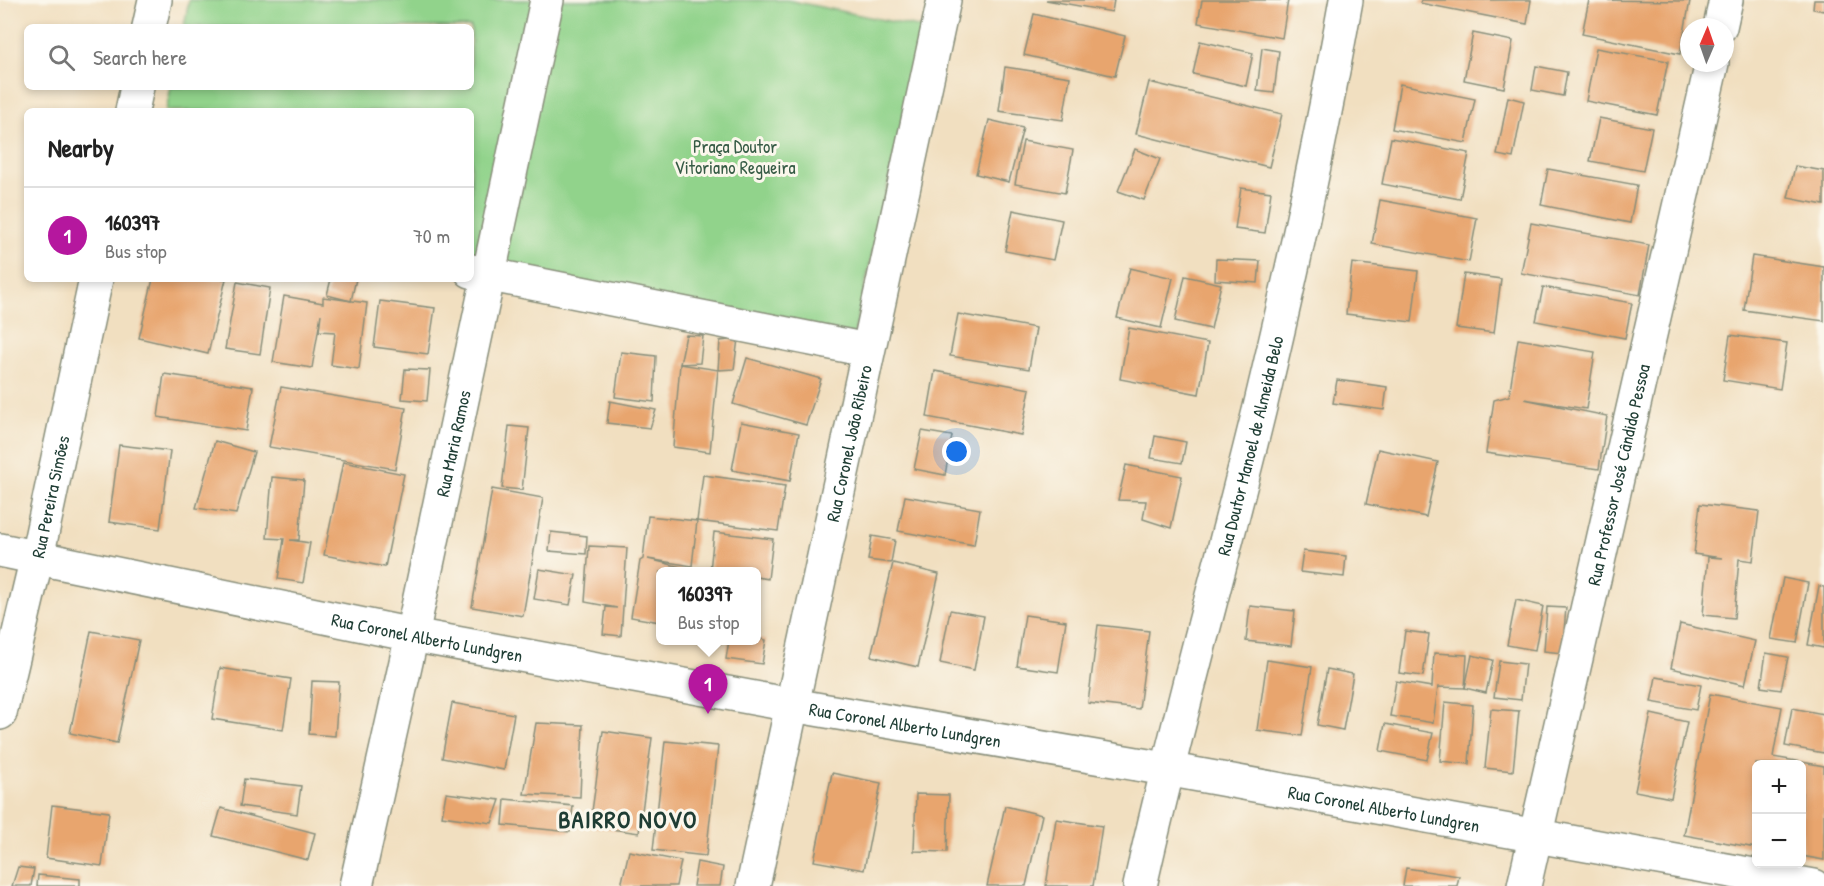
<!DOCTYPE html>
<html lang="en">
<head>
<meta charset="utf-8">
<style>
  :root { --surface:#fff; --page:#f2f2f2; --text:#222; --muted:#767676; --line:#e0e0e0; --accent:#b5179e }
  body { margin:0; font-family:"Patrick Hand",sans-serif; background:var(--page); color:var(--text) }
  .controls { position:absolute; right:18px; bottom:18px; display:grid; overflow:hidden; border-radius:9px; box-shadow:0 3px 9px #0003 }
  .controls button { width:54px; height:54px; display:grid; place-items:center; padding:0; border:0; border-bottom:2px solid var(--line); background:var(--surface); color:var(--text); font:30px sans-serif }
  .compass { position:absolute; left:1680px; top:18px; width:54px; height:54px; border-radius:50%; background:var(--surface); box-shadow:0 3px 9px #0003; rotate:2deg }
  .you { position:absolute; left:957px; top:452px; width:21px; height:21px; margin:-15px; border:4px solid #fff; border-radius:50%; background:#1a73e8; box-shadow:0 0 0 9px #1a73e833 }
  .badge { display:grid; place-items:center; width:39px; height:39px; border-radius:50%; background:var(--accent); color:#fff; font-size:20px; font-weight:700 }
  .pin { position:absolute; translate:-50% -50px; filter:drop-shadow(0 2px 3px #0008) }
  .pin::after { content:''; position:absolute; top:32px; width:21px; height:18px; background:inherit; clip-path:polygon(0 0,100% 0,50% 100%) }
  .popup { position:absolute; left:656px; top:567px; width:105px; height:78px; box-sizing:border-box; display:grid; place-content:center; border-radius:9px; background:var(--surface); filter:drop-shadow(0 2px 4px #0005); font-size:20px; white-space:nowrap; color:var(--muted) }
  .popup b { font-size:22px; color:var(--text) }
  .popup::after { content:''; position:absolute; left:50%; top:100%; margin-left:-12px; border:12px solid transparent; border-top-color:var(--surface) }
  .list { margin:0; padding:0; list-style:none }
  h2 { display:flex; justify-content:space-between; align-items:center; height:78px; margin:0; padding:0 24px; font-size:26px }
  h2 small { font-size:20px; font-weight:400; color:var(--muted) }
  .list li { display:grid; grid-template-columns:39px 1fr auto; gap:18px; align-items:center; box-sizing:border-box; height:96px; padding:0 24px; border-top:2px solid var(--line) }
  .list b { display:block; font-size:22px; white-space:nowrap }
  .list p { margin:0; font-size:20px; white-space:nowrap; color:var(--muted) }
  .list em { font-size:20px; font-style:normal; color:var(--muted) }
  .icon { flex:none; width:33px; height:33px; fill:none; stroke:currentColor; stroke-width:2; stroke-linecap:round; stroke-linejoin:round }
  .map { position:relative; flex:none; width:1824px; height:886px; overflow:hidden }
  .search { position:absolute; background:var(--surface); box-shadow:0 3px 9px #0003; left:24px; top:24px; width:450px; height:66px; display:flex; align-items:center; gap:15px; box-sizing:border-box; padding:0 21px; border-radius:9px; color:var(--muted); font-size:22px }
  .panel { position:absolute; background:var(--surface); box-shadow:0 3px 9px #0003; left:24px; top:108px; width:450px; height:174px; border-radius:9px }
  .map>svg:first-child { display:block }
  .green { fill:#91d38b; stroke:#588860; stroke-width:1.5 }
  .building { fill:#e8a56e }
  .lines { fill:none; stroke-linecap:round; stroke-linejoin:round }
  .minor-casing { stroke:#888e7a; stroke-width:36 }
  .minor { stroke:#fff; stroke-width:33 }
  .labels { text-anchor:middle; dominant-baseline:central; stroke-width:6; stroke-linejoin:round; paint-order:stroke }
  .park-label { font-size:18px; fill:#365b45; stroke:#fbf7ec }
  .street-label { font-size:18px; fill:#1f3d34; stroke:#fbf7ec }
  .district-label { font-size:24px; font-weight:bold; letter-spacing:1.5px; fill:#1f3d34; stroke:#fbf7ec }
</style>
</head>
<body>
<div class="map">
<svg width="1824" height="886" viewBox="0 0 1824 886">
  <rect width="100%" height="100%" fill="#fbf7ec"/>
  <filter id="ink" filterUnits="userSpaceOnUse"><feTurbulence type="fractalNoise" baseFrequency=".0167" numOctaves="2"/><feDisplacementMap in="SourceGraphic" scale="12" xChannelSelector="R" yChannelSelector="G"/><feConvolveMatrix kernelMatrix="1 2 1 2 8 2 1 2 1" color-interpolation-filters="sRGB"/></filter>
  <filter id="wash" filterUnits="userSpaceOnUse"><feTurbulence type="fractalNoise" baseFrequency=".008" numOctaves="4" result="noise"/><feDisplacementMap in="SourceGraphic" scale="24" xChannelSelector="R" yChannelSelector="G"/><feGaussianBlur stdDeviation="1.35" result="paint"/><feColorMatrix in="noise" values="0 0 0 0 0 0 0 0 0 0 0 0 0 0 0 0 0 1.4 0 .05"/><feComposite in="paint" operator="in"/></filter>
  <g filter="url(#wash)">
    <rect width="100%" height="100%" fill="#f1dfc0"/>
    <polygon class="green" points="189,0 787,0 923,28 854,335 471,266 471,111 166,111 171,87 471,87 471,27 184,27"/>
    <g id="blocks">
      <g class="building">
        <polygon points="1046,0 1114,0 1112,12"/>
        <polygon points="1202,0 1288,0 1282,38 1198,23"/>
        <polygon points="1421,0 1531,0 1527,24 1420,3"/>
        <polygon points="1589,0 1690,1 1680,54 1582,34"/>
        <polygon points="1814,0 1824,0 1824,11 1813,9"/>
        <polygon points="1034,14 1125,36 1115,76 1024,55"/>
        <polygon points="1473,33 1513,41 1504,88 1464,80"/>
        <polygon points="1200,41 1253,53 1246,86 1193,74"/>
        <polygon points="1262,48 1279,51 1274,93 1257,91"/>
        <polygon points="1596,48 1668,61 1657,115 1586,101"/>
        <polygon points="1536,66 1567,72 1563,96 1532,90"/>
        <polygon points="1005,67 1070,77 1063,120 999,111"/>
        <polygon points="1149,82 1282,114 1269,167 1136,134"/>
        <polygon points="1400,84 1475,99 1466,143 1392,129"/>
        <polygon points="1508,97 1524,101 1513,158 1497,155"/>
        <polygon points="1599,118 1652,128 1643,171 1590,161"/>
        <polygon points="989,120 1023,128 1009,182 976,174"/>
        <polygon points="1391,138 1469,153 1460,199 1382,184"/>
        <polygon points="1023,141 1073,150 1065,193 1015,184"/>
        <polygon points="1135,149 1160,159 1144,200 1118,191"/>
        <polygon points="1795,166 1824,171 1824,205 1788,198"/>
        <polygon points="1548,169 1637,185 1630,223 1541,205"/>
        <polygon points="1241,188 1271,192 1265,233 1235,229"/>
        <polygon points="1380,200 1477,218 1469,262 1372,244"/>
        <polygon points="1013,210 1062,220 1053,260 1005,251"/>
        <polygon points="1531,223 1649,245 1640,295 1521,273"/>
        <polygon points="1752,256 1824,267 1824,321 1744,310"/>
        <polygon points="1216,259 1260,261 1258,283 1215,280"/>
        <polygon points="1352,263 1418,271 1412,322 1346,314"/>
        <polygon points="1130,268 1173,278 1161,328 1117,318"/>
        <polygon points="1464,274 1501,279 1494,333 1456,328"/>
        <polygon points="1185,276 1221,284 1211,329 1175,321"/>
        <polygon points="153,279 226,279 208,354 139,338"/>
        <polygon points="331,279 356,279 351,301 327,295"/>
        <polygon points="237,282 270,288 260,354 225,349"/>
        <polygon points="1543,287 1632,303 1625,338 1536,321"/>
        <polygon points="284,296 323,303 323,297 367,303 359,369 331,365 335,332 319,331 321,314 312,368 273,362"/>
        <polygon points="380,301 435,308 428,354 374,347"/>
        <polygon points="958,314 1036,328 1029,369 950,356"/>
        <polygon points="1129,328 1208,343 1199,394 1120,379"/>
        <polygon points="686,335 703,336 700,363 680,364"/>
        <polygon points="1730,335 1787,343 1780,389 1723,380"/>
        <polygon points="738,339 734,369 718,370 710,452 673,447 680,364 718,370 720,341"/>
        <polygon points="1518,339 1595,352 1586,409 1524,399 1607,416 1599,469 1486,453 1494,400 1509,396"/>
        <polygon points="621,352 656,356 654,402 615,397"/>
        <polygon points="747,358 821,379 806,425 733,404"/>
        <polygon points="405,369 430,370 427,401 402,399"/>
        <polygon points="935,371 1030,389 1021,435 927,417"/>
        <polygon points="164,374 253,387 246,431 158,417"/>
        <polygon points="1337,380 1387,387 1384,410 1333,403"/>
        <polygon points="281,387 406,408 395,469 269,447"/>
        <polygon points="610,401 656,410 650,428 607,423"/>
        <polygon points="741,422 799,433 790,481 732,470"/>
        <polygon points="509,426 529,428 522,490 502,488"/>
        <polygon points="922,431 952,436 945,475 914,469"/>
        <polygon points="1155,436 1186,442 1182,463 1151,458"/>
        <polygon points="215,441 254,452 236,514 196,508"/>
        <polygon points="119,445 170,451 160,529 109,522"/>
        <polygon points="1378,449 1438,462 1426,517 1366,504"/>
        <polygon points="343,462 404,474 385,567 324,555"/>
        <polygon points="1126,465 1182,476 1171,528 1143,519 1146,501 1118,500"/>
        <polygon points="703,475 785,486 778,531 697,521"/>
        <polygon points="272,477 304,480 299,540 290,540 310,543 303,583 278,579 284,539 267,538"/>
        <polygon points="492,489 543,498 523,616 472,607"/>
        <polygon points="905,496 980,509 974,545 898,531"/>
        <polygon points="1700,504 1759,511 1753,561 1739,559 1734,618 1703,615 1708,557 1722,558 1694,554"/>
        <polygon points="648,516 697,521 692,566 648,559 681,567 681,572 660,572 660,622 631,617 640,561 643,559"/>
        <polygon points="551,532 587,536 586,554 549,551"/>
        <polygon points="714,532 773,539 768,579 756,577 756,572 710,571"/>
        <polygon points="872,536 895,540 891,563 868,560"/>
        <polygon points="589,546 627,548 621,636 603,634 606,607 617,608 585,602"/>
        <polygon points="1303,551 1346,556 1344,577 1300,572"/>
        <polygon points="893,563 939,574 918,667 871,656"/>
        <polygon points="539,569 576,575 570,605 534,599"/>
        <polygon points="1783,578 1808,583 1797,643 1771,639"/>
        <polygon points="1819,586 1824,587 1824,648 1808,645"/>
        <polygon points="1516,600 1543,606 1535,650 1507,645"/>
        <polygon points="1250,606 1295,611 1291,646 1246,641"/>
        <polygon points="1547,607 1566,608 1562,653 1544,651"/>
        <polygon points="950,610 984,616 974,670 940,663"/>
        <polygon points="1025,615 1066,621 1058,672 1017,666"/>
        <polygon points="1680,624 1755,641 1745,685 1671,668"/>
        <polygon points="1098,625 1149,631 1139,709 1088,703"/>
        <polygon points="91,631 139,640 117,743 70,733"/>
        <polygon points="1405,631 1429,634 1423,676 1399,673"/>
        <polygon points="756,638 766,640 762,664 726,659 729,640 756,640"/>
        <polygon points="1434,653 1467,655 1465,688 1438,687 1433,723 1390,716 1396,681 1432,687"/>
        <polygon points="1766,653 1788,657 1781,690 1761,687"/>
        <polygon points="1472,655 1493,660 1486,693 1465,688"/>
        <polygon points="1267,660 1312,667 1302,736 1257,730"/>
        <polygon points="1499,661 1525,664 1521,700 1494,697"/>
        <polygon points="220,668 291,679 283,730 212,719"/>
        <polygon points="1327,669 1353,674 1343,730 1317,725"/>
        <polygon points="1656,677 1701,685 1696,710 1651,702"/>
        <polygon points="312,681 339,682 335,736 309,734"/>
        <polygon points="1710,694 1782,707 1773,757 1824,766 1824,860 1802,856 1802,764 1756,764 1756,848 1684,835"/>
        <polygon points="1445,702 1473,705 1469,764 1440,761"/>
        <polygon points="452,703 514,714 504,770 442,758"/>
        <polygon points="1792,708 1824,714 1824,753 1785,746"/>
        <polygon points="1491,709 1519,711 1513,771 1485,768"/>
        <polygon points="1651,714 1687,722 1671,798 1635,791"/>
        <polygon points="536,723 583,725 580,797 524,794"/>
        <polygon points="1385,724 1433,733 1427,760 1380,751"/>
        <polygon points="603,731 652,738 639,833 590,826"/>
        <polygon points="665,741 718,746 706,856 653,850"/>
        <polygon points="832,773 881,783 864,870 814,861"/>
        <polygon points="244,779 301,786 297,814 240,806"/>
        <polygon points="446,793 500,800 492,823 442,816"/>
        <polygon points="916,794 949,795 947,852 914,851"/>
        <polygon points="505,799 573,806 570,832 503,825"/>
        <polygon points="52,805 109,812 102,866 46,858"/>
        <polygon points="1005,806 1042,815 1026,886 987,886"/>
        <polygon points="221,808 315,833 308,860 213,836"/>
        <polygon points="1056,819 1102,826 1093,886 1046,886"/>
        <polygon points="629,851 681,861 676,886 621,886"/>
        <polygon points="697,862 723,867 720,886 693,886"/>
        <polygon points="18,867 34,869 31,886 12,886"/>
        <polygon points="1406,868 1459,876 1457,886 1403,886"/>
        <polygon points="38,875 80,879 80,886 37,886"/>
      </g>
    </g>
  </g>
  <g filter="url(#ink)">
    <use href="#blocks" fill-opacity="0" stroke="#888e7a" stroke-width="1.5"/>
    <g class="lines">
      <g class="minor-casing">
        <g id="minor">
          <polyline points="149,27 155,0"/>
          <polyline points="1720,27 1726,0"/>
          <polyline points="132,111 137,87"/>
          <polyline points="471,271 867,350"/>
          <path id="s1" d="M 0,550 L 412,635 L 792,705 L 1166,769 L 1814,886"/>
          <path id="s2" d="M 0,713 L 37,557 L 96,279"/>
          <path id="s3" d="M 356,886 L 412,635 L 547,0"/>
          <path id="s4" d="M 753,886 L 944,0"/>
          <path id="s5" d="M 1140,886 C 1176,724 1222,564 1261,403 C 1293,269 1322,135 1346,0"/>
          <path id="s6" d="M 1524,886 L 1712,63"/>
        </g>
      </g>
      <use href="#minor" class="minor"/>
    </g>
  </g>
  <g class="labels">
    <g class="park-label">
      <text x="735" y="146">Praça Doutor<tspan x="735" dy="21">Vitoriano Regueira</tspan></text>
    </g>
    <g class="street-label">
      <text stroke="none"><textPath href="#s3" startOffset="453">Rua Maria Ramos</textPath></text>
      <text stroke="none"><textPath href="#s4" startOffset="453">Rua Coronel João Ribeiro</textPath></text>
      <text stroke="none"><textPath href="#s5" startOffset="454">Rua Doutor Manoel de Almeida Belo</textPath></text>
      <text stroke="none"><textPath href="#s6" startOffset="422">Rua Professor José Cândido Pessoa</textPath></text>
      <text stroke="none"><textPath href="#s2" startOffset="222">Rua Pereira Simões</textPath></text>
      <text stroke="none"><textPath href="#s1" startOffset="436">Rua Coronel Alberto Lundgren</textPath></text>
      <text stroke="none"><textPath href="#s1" startOffset="922">Rua Coronel Alberto Lundgren</textPath></text>
      <text stroke="none"><textPath href="#s1" startOffset="1408">Rua Coronel Alberto Lundgren</textPath></text>
    </g>
    <g class="district-label">
      <text x="628" y="819">BAIRRO NOVO</text>
    </g>
  </g>
</svg>
<div class="controls">
<button>+</button>
<button>−</button>
</div>
<svg class="compass" viewBox="-18 -18 36 36"><path d="M0-13l5 13h-10z" fill="#e53935"/><path d="M0 13l5-13h-10z" fill="#767676"/></svg>
<div class="you"></div>
<div class="pin badge" style="left:708px;top:714px">1</div>
<div class="popup"><b>160397</b>Bus stop</div>
<div class="search"><svg class="icon" aria-label="search" viewBox="0 0 24 24"><circle cx="10" cy="10" r="6"/><path d="M15 15l6 6"/></svg>Search here</div>
<section class="panel">
<h2>Nearby<small></small></h2>
<ul class="list">
<li><span class="badge">1</span><div><b>160397</b><p>Bus stop</p></div><em>70 m</em></li>
</ul>
</section>
</div>
</body>
</html>
